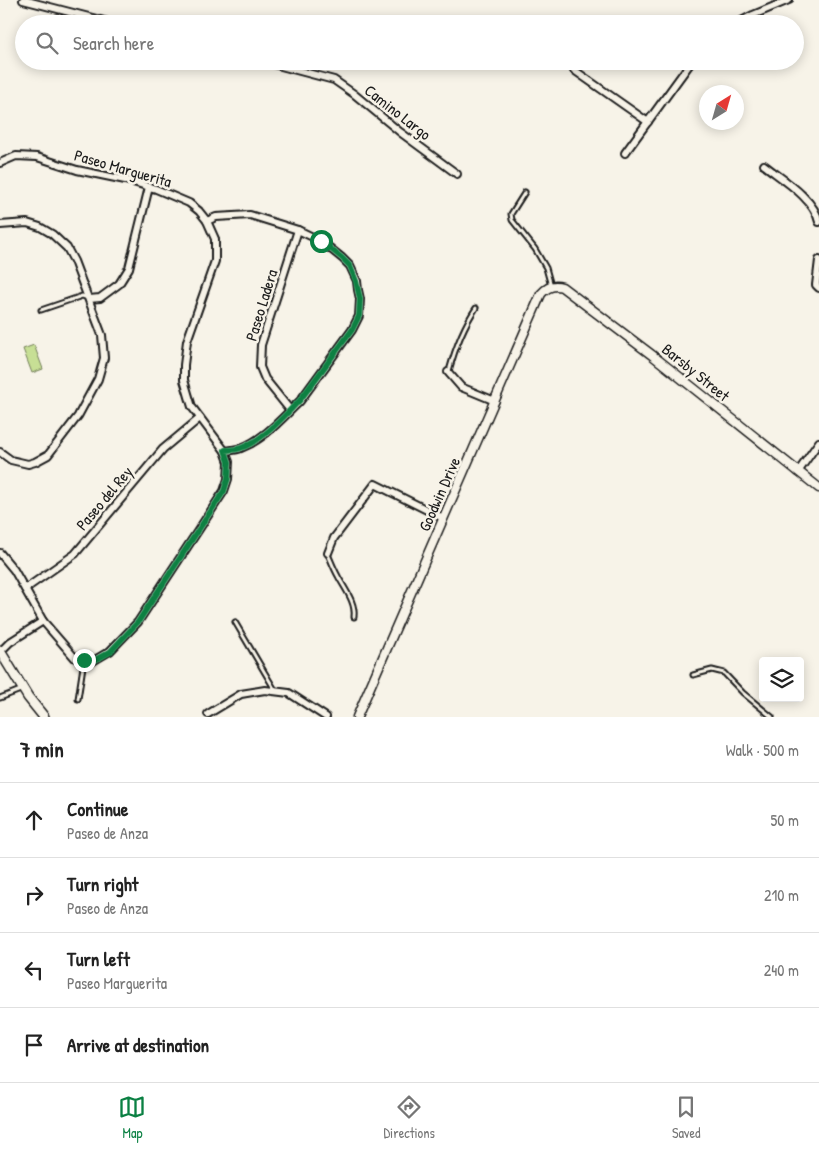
<!DOCTYPE html>
<html lang="en">
<head>
<meta charset="utf-8">
<style>
  :root { --surface:#fff; --page:#f2f2f2; --text:#222; --muted:#767676; --line:#e0e0e0; --accent:#0b8043 }
  body { margin:0; font-family:"Patrick Hand",sans-serif; background:var(--page); color:var(--text) }
  .controls { position:absolute; right:15px; bottom:15px; display:grid; overflow:hidden; border-radius:5px; box-shadow:0 2px 12px #0003 }
  .controls button { width:45px; height:45px; display:grid; place-items:center; padding:0; border:0; border-bottom:1px solid var(--line); background:var(--surface); color:var(--text); font:25px sans-serif }
  .compass { position:absolute; left:699px; top:85px; width:45px; height:45px; border-radius:50%; background:var(--surface); box-shadow:0 2px 12px #0003; rotate:37deg }
  .stop { position:absolute; width:15px; height:15px; margin:-11px; border:4px solid #0b8043; border-radius:50%; background:#fff }
  .stop.end { background:#0b8043; border-color:#fff; box-shadow:0 1px 5px #0008 }
  .list { margin:0; padding:0; list-style:none }
  h2 { display:flex; justify-content:space-between; align-items:center; height:65px; margin:0; padding:0 20px; font-size:21px }
  h2 small { font-size:16px; font-weight:400; color:var(--muted) }
  .list li { display:grid; grid-template-columns:32px 1fr auto; gap:15px; align-items:center; box-sizing:border-box; height:75px; padding:0 20px; border-top:1px solid var(--line) }
  .list b { display:block; font-size:19px; white-space:nowrap }
  .list p { margin:0; font-size:16px; white-space:nowrap; color:var(--muted) }
  .list em { font-size:16px; font-style:normal; color:var(--muted) }
  .icon { flex:none; width:28px; height:28px; fill:none; stroke:currentColor; stroke-width:2; stroke-linecap:round; stroke-linejoin:round }
  .map { position:relative; flex:none; width:819px; height:717px; overflow:hidden }
  .search { position:absolute; background:var(--surface); box-shadow:0 2px 12px #0003; left:15px; right:15px; top:15px; height:55px; display:flex; align-items:center; gap:12px; box-sizing:border-box; padding:0 18px; border-radius:28px; color:var(--muted); font-size:19px }
  .sheet { height:365px; background:var(--surface) }
  nav { display:flex; justify-content:space-around; align-items:center; box-sizing:border-box; height:70px; border-top:1px solid var(--line); background:var(--surface); font-size:14px; color:var(--muted) }
  nav a { display:grid; justify-items:center; gap:2px }
  nav .on { color:var(--accent) }
  .map>svg:first-child { display:block }
  .green { fill:#c7df95; stroke:#727e58 }
  .lines { fill:none; stroke-linecap:round; stroke-linejoin:round }
  .service-casing { stroke:#1c1c1c; stroke-width:7 }
  .minor-casing { stroke:#1c1c1c; stroke-width:10 }
  .tertiary-casing { stroke:#1c1c1c; stroke-width:11 }
  .secondary-casing { stroke:#1c1c1c; stroke-width:12 }
  .service { stroke:#f7f3e8; stroke-width:3 }
  .minor { stroke:#f7f3e8; stroke-width:6 }
  .tertiary { stroke:#f7f3e8; stroke-width:8 }
  .secondary { stroke:#f7f3e8; stroke-width:9 }
  .route { stroke:#0b8043; stroke-width:6 }
  .labels { text-anchor:middle; dominant-baseline:central; stroke-width:5; stroke-linejoin:round; paint-order:stroke }
  .street-label { font-size:16px; fill:#1c1c1c; stroke:#f7f3e8 }
</style>
</head>
<body>
<div class="map">
<svg width="819" height="717" viewBox="0 0 819 717">
  <rect width="100%" height="100%" fill="#f7f3e8"/>
  <filter id="ink" filterUnits="userSpaceOnUse"><feTurbulence type="fractalNoise" baseFrequency=".02" numOctaves="2"/><feDisplacementMap in="SourceGraphic" scale="10" xChannelSelector="R" yChannelSelector="G"/><feConvolveMatrix kernelMatrix="1 2 1 2 8 2 1 2 1" color-interpolation-filters="sRGB"/></filter>
  <g filter="url(#ink)">
    <polygon class="green" points="34,345 43,369 32,373 23,349"/>
    <g class="lines">
      <g class="service-casing">
        <g id="service">
          <polyline points="525,192 511,214 512,220 535,249 546,268 551,286"/>
          <polyline points="41,310 82,296 88,298"/>
          <path d="M 449,371 C 455,349 463,327 476,308"/>
          <path d="M 328,554 C 331,561 334,569 338,576 C 344,588 356,602 354,617"/>
          <polyline points="235,622 275,690"/>
          <polyline points="693,675 712,670 724,673 743,693 772,717"/>
          <polyline points="0,698 23,689"/>
          <polyline points="78,699 84,660"/>
        </g>
      </g>
      <g class="minor-casing">
        <g id="minor">
          <polyline points="23,0 116,24"/>
          <polyline points="736,24 753,15 789,0"/>
          <polyline points="262,61 334,80 354,94 400,132 457,174"/>
          <polyline points="574,70 648,122"/>
          <polyline points="625,153 692,61"/>
          <polyline points="0,163 16,156 37,157 77,170 130,181 156,189 189,203 199,211 207,221 215,239 215,261 187,341 184,365 184,380 192,407 225,451 229,462 228,479 224,491 138,622 110,651 93,661 75,658 43,621 14,570 0,553"/>
          <path d="M 764,165 C 783,180 814,198 819,222"/>
          <path d="M 207,221 L 216,217 L 250,215 L 298,230 L 321,241 L 342,258 L 350,266 L 357,281 L 358,290 L 360,299 L 359,316 L 352,330 L 300,401 C 283,417 265,439 241,448 C 236,450 230,450 225,451"/>
          <polyline points="0,225 27,223 40,227 52,234 67,248 74,261 102,335 104,358 98,379 78,416 48,455 35,462 28,464 11,460 0,452"/>
          <polyline points="819,260 816,285 819,288"/>
          <polyline points="89,299 100,298 119,284 129,268 149,187"/>
          <polyline points="448,372 461,387 495,401"/>
          <polyline points="290,410 265,379 260,367 261,345 298,230"/>
          <polyline points="798,472 819,442"/>
          <polyline points="328,553 334,538 375,484 443,518"/>
          <polyline points="25,589 75,554 163,449 200,418"/>
          <polyline points="0,652 10,642 43,621"/>
          <polyline points="208,714 241,694 265,690 289,693 326,717"/>
        </g>
      </g>
      <g class="tertiary-casing">
        <path id="tertiary" d="M 357,717 L 541,294 C 546,288 553,284 562,287 L 652,355 L 819,488"/>
      </g>
      <g class="secondary-casing">
        <polyline id="secondary" points="0,651 28,697 44,717"/>
      </g>
      <use href="#service" class="service"/>
      <use href="#minor" class="minor"/>
      <use href="#tertiary" class="tertiary"/>
      <use href="#secondary" class="secondary"/>
    </g>
  </g>
  <g class="lines" filter="url(#ink)">
    <path class="route" d="M 84,660 L 93,661 L 110,652 L 138,622 L 224,491 L 228,478 L 229,462 L 225,450 C 230,450 236,450 241,448 C 264,440 283,417 300,400 L 352,330 L 359,316 L 360,299 L 356,281 L 350,266 L 342,258 L 321,241"/>
  </g>
  <g class="labels">
    <g class="street-label">
      <text transform="translate(398 112) rotate(38)">Camino Largo</text>
      <text transform="translate(123 168) rotate(16)">Paseo Marguerita</text>
      <text transform="translate(261 305) rotate(-73)">Paseo Ladera</text>
      <text transform="translate(696 372) rotate(39)">Barsby Street</text>
      <text transform="translate(439 494) rotate(-66)">Goodwin Drive</text>
      <text transform="translate(104 498) rotate(-50)">Paseo del Rey</text>
    </g>
  </g>
</svg>
<div class="controls">
<button><svg class="icon" aria-label="layers" viewBox="0 0 24 24"><path d="M12 4l9 5-9 5-9-5zM3 14l9 5 9-5"/></svg></button>
</div>
<svg class="compass" viewBox="-18 -18 36 36"><path d="M0-13l5 13h-10z" fill="#e53935"/><path d="M0 13l5-13h-10z" fill="#767676"/></svg>
<div class="stop" style="left:321px;top:241px"></div>
<div class="stop end" style="left:84px;top:660px"></div>
<div class="search"><svg class="icon" aria-label="search" viewBox="0 0 24 24"><circle cx="10" cy="10" r="6"/><path d="M15 15l6 6"/></svg>Search here</div>
</div>
<section class="sheet">
<h2>7 min<small>Walk · 500 m</small></h2>
<ul class="list">
<li><svg class="icon" aria-label="ahead" viewBox="0 0 24 24"><path d="M12 20V5M6 11l6-6 6 6"/></svg><div><b>Continue</b><p>Paseo de Anza</p></div><em>50 m</em></li>
<li><svg class="icon" aria-label="right" viewBox="0 0 24 24"><path d="M7 20v-9h11M14 6l5 5-5 5"/></svg><div><b>Turn right</b><p>Paseo de Anza</p></div><em>210 m</em></li>
<li><svg class="icon" aria-label="left" viewBox="0 0 24 24"><path d="M17 20v-9H6M10 6l-5 5 5 5"/></svg><div><b>Turn left</b><p>Paseo Marguerita</p></div><em>240 m</em></li>
<li><svg class="icon" aria-label="arrive" viewBox="0 0 24 24"><path d="M6 21V4h12l-3 4 3 4H6"/></svg><div><b>Arrive at destination</b></div></li>
</ul>
</section>
<nav>
<a class="on"><svg class="icon" aria-label="map" viewBox="0 0 24 24"><path d="M3 6l6-2 6 2 6-2v14l-6 2-6-2-6 2zM9 4v14M15 6v14"/></svg>Map</a>
<a><svg class="icon" aria-label="directions" viewBox="0 0 24 24"><path d="M12 3l9 9-9 9-9-9zM9 14v-3h6M13 9l2 2-2 2"/></svg>Directions</a>
<a><svg class="icon" aria-label="saved" viewBox="0 0 24 24"><path d="M7 4h10v16l-5-4-5 4z"/></svg>Saved</a>
</nav>
</body>
</html>
